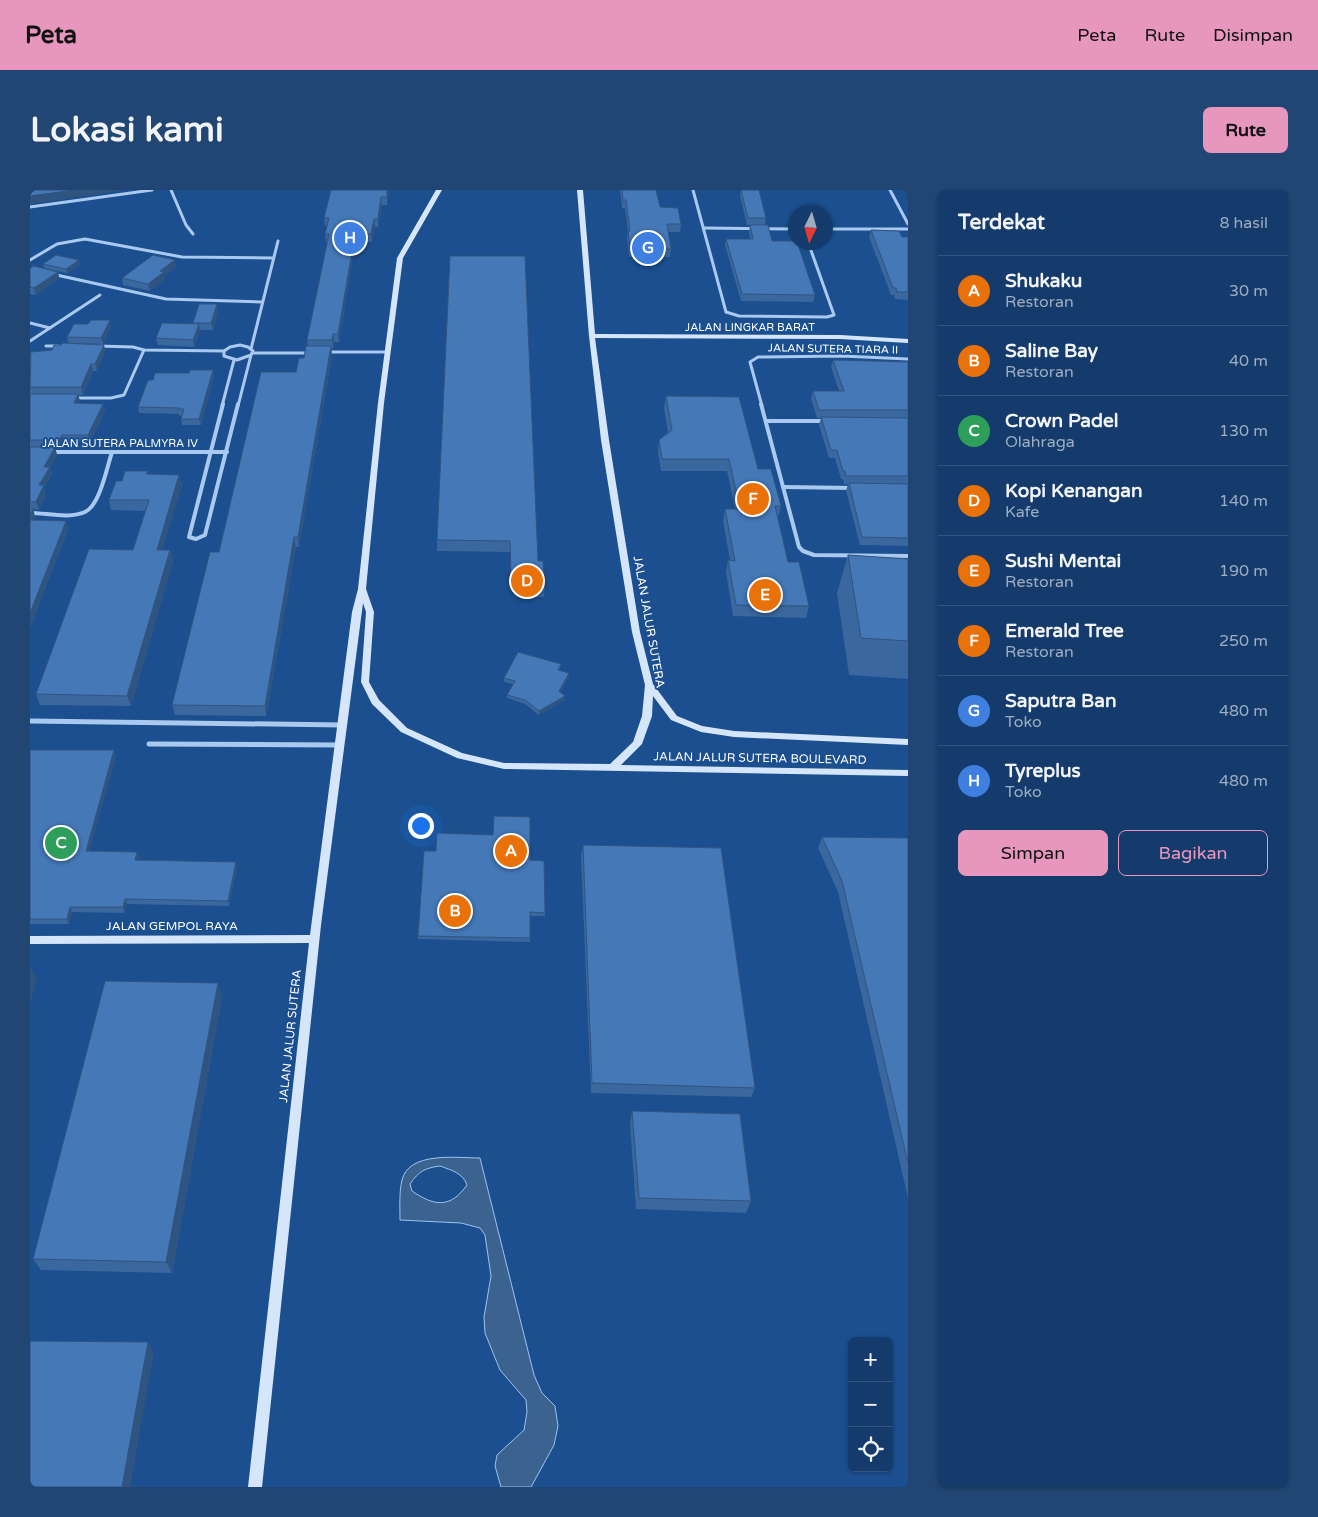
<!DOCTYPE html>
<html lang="id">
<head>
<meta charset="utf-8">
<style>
  :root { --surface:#143b6b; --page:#214673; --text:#f1f3f6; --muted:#9dadc1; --line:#33557e; --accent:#e797bd }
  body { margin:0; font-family:"Varela Round",sans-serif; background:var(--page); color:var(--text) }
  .controls { position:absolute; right:15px; bottom:15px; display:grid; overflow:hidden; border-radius:8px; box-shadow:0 1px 4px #0004 }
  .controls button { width:45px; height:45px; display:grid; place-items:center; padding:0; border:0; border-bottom:1px solid var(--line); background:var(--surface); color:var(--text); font:25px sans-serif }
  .compass { position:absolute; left:758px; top:15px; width:45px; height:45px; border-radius:50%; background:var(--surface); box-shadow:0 1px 4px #0004; rotate:185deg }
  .you { position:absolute; left:390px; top:635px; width:18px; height:18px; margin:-12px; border:4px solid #fff; border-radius:50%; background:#1a73e8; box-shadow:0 0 0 8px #1a73e833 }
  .badge { display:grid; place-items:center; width:32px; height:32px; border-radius:50%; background:var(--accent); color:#fff; font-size:16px; font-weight:700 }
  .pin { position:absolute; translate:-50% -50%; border:2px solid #fff; box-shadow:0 1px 5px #0006 }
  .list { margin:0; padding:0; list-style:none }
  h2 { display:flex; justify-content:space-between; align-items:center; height:65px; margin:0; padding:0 20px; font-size:21px }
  h2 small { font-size:16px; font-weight:400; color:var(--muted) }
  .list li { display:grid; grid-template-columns:32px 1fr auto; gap:15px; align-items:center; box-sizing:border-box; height:70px; padding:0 20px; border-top:1px solid var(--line) }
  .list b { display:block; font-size:19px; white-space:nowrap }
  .list p { margin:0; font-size:16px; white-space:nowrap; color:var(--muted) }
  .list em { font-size:16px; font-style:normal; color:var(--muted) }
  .actions { display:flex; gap:10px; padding:15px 20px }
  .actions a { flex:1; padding:11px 0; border:1px solid var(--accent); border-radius:8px; text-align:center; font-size:18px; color:var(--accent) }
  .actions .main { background:var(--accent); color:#111 }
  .icon { flex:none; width:28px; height:28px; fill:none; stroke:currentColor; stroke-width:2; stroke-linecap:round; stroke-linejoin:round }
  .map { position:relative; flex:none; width:878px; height:1297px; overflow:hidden; border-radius:8px }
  header { display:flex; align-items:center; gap:30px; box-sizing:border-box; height:70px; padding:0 25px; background:var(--accent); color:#111 }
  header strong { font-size:24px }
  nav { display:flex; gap:28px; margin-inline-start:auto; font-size:18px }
  .intro { display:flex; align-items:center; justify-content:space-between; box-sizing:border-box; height:120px; padding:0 30px }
  h1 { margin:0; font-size:35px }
  .button { padding:12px 22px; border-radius:8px; background:var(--accent); color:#111; font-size:18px; font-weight:700 }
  main { display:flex; gap:30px; padding:0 30px }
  aside { flex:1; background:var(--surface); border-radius:8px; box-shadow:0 1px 4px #0004 }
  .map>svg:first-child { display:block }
  .water { fill:#3c6290; stroke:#9cc4f0; fill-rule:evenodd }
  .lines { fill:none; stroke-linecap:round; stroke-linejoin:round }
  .street-far2 { stroke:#a9c9ee; stroke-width:3 }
  .street-far1 { stroke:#a9c9ee; stroke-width:4 }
  .street { stroke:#a9c9ee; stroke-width:5 }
  .secondary { fill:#d6e6fa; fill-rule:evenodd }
  .wall { fill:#3a679d }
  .shaded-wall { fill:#305480 }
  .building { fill:#4478b7; stroke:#305480 }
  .labels { text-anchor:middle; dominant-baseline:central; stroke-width:4; stroke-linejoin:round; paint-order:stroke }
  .far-street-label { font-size:11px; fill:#fff; stroke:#1b4f8f }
  .street-label { font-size:12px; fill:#fff; stroke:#1b4f8f }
</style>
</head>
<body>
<header>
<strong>Peta</strong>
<nav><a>Peta</a><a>Rute</a><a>Disimpan</a></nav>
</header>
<div class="intro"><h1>Lokasi kami</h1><a class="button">Rute</a></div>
<main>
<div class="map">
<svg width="878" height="1297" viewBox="0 0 878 1297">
  <rect width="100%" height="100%" fill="#1b4f8f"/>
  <path class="water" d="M 450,968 L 504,1185 L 512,1203 L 525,1216 L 528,1236 L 524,1255 L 501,1297 L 471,1297 L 465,1276 L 467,1265 L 494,1240 L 497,1222 L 496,1210 L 470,1180 L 455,1143 L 454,1127 L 461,1086 L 455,1045 L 450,1038 L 431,1033 L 370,1030 C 370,1017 369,1002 372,990 C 379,961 427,968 450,968 ZM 410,976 C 421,980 433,983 437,995 C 420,1019 404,1016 382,1001 L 380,994 C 389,981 395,978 410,976 Z"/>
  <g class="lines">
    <g class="street-far2">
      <polyline points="141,0 156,35 163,44"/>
      <polyline points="663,0 696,122 709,126 797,127 804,125 778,52"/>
      <polyline points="860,0 878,34"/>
      <polyline points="0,17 122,0"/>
      <polyline points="674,38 766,39"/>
      <polyline points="796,39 878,39"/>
      <polyline points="0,70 27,54 55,49 152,67 243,68"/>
      <polyline points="22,84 136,109 232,112"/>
      <polyline points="0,133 20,138"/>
      <polyline points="0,151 70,105"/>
      <polygon points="210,155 218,157 223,161 221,165 207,170 194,166 194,161 200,157"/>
      <polyline points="16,156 29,156"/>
      <polyline points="68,156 103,157 114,160 194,161"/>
      <polyline points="221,159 248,51"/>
      <polyline points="296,162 358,162"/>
      <polyline points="223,163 280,163"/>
      <polyline points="44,208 81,208 94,205 114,160"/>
      <polyline points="192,216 204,170"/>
      <polyline points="208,216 221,165"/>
      <polyline points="732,216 720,172 728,167 812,166 878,169"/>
    </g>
    <g class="street-far1">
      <polyline points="193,214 159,347 166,349 175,345 208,214"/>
      <polyline points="731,214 769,357 773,361 784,365 878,366"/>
      <polyline points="736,231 795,231"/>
      <polyline points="20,262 197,262"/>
      <polyline points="754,297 823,298"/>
      <path d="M 0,323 C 16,323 40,329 55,322 C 70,315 77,277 82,262"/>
    </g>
    <g class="street">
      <polyline points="0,531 312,535"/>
      <polyline points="119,554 309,555"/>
    </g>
    <polygon class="secondary" points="406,0 412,0 373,68 354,213 336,399 344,422 339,492 349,510 377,538 432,563 474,573 580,574 603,552 612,526 615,495 602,442 571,250 559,146 547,0 553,0 565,144 810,145 878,149 878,153 810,149 565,148 579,250 610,442 623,494 647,526 672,536 704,541 878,549 878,555 704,547 671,542 641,530 623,506 622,526 612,554 591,575 878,580 878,586 474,579 427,568 371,542 342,514 331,492 336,422 333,413 291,735 232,1297 218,1297 279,753 0,754 0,746 280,745 322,422 328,399 348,213 367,68"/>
  </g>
  <g class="wall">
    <polygon points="301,0 359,0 357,15 352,15 348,37 345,37 342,52 325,52 309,152 304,152 303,159 301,159 302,166 269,357 266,357 236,526 145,525 142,515 189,362 278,156 277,150 297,52 296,52 295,44 297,36 295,36 294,28"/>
    <polygon points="590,0 626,0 630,17 651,34 650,42 638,42 641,59 640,67 599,67 597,49 598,41 595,18 592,18"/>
    <polygon points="711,0 736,28 735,35 717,35 710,6"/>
    <polygon points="720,35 742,51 785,105 783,112 711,111 695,55 696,49 720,49 719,42"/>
    <polygon points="841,40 872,47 878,47 878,110 865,109 864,105 861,105 839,47"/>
    <polygon points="420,66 508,371 515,396 514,407 492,407 492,397 480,397 480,362 407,361 407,350"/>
    <polygon points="49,70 50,74 37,83 14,78 13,74"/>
    <polygon points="146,77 135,85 135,89 120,101 93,95 92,88"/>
    <polygon points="0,78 28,82 29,88 6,105 0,104"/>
    <polygon points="188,121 183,140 170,140 164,157 128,155 126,148 163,133"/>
    <polygon points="81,136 73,154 47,153 74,155 75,162 67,181 63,181 53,205 48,205 50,211 49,214 73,214 75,221 60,252 34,252 31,257 25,257 27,265 20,278 22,284 14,297 16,303 9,320 3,319 5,327 4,330 38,339 0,438 0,163 22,160 31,155 38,153 37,147"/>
    <polygon points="803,170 878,172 878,356 830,355 816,301 818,294 814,294 813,289 811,289 805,268 799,268 789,235 791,228 787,228 781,209 783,201 809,201 801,177"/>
    <polygon points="183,180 184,186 171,235 152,235 151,229 152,226 150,226 149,224 109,223 108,217 123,190 159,183"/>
    <polygon points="636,206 728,279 751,316 748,328 758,372 779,416 776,428 703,426 696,382 698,370 700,370 693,331 695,319 705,319 697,281 631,281 628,262 629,250 638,242 634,218"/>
    <polygon points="118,281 118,284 149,285 152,295 132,360 140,360 143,371 101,516 10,515 6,504 103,360 116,321 81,320 79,310 92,291"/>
    <polygon points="818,365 878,369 878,489 819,485 807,403"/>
    <polygon points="531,474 530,478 529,480 539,487 530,502 535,506 535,510 509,525 495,514 477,508 477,505 483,494 474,492 474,488"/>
    <polygon points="0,560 86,566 59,661 107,662 109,667 108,670 207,677 199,716 97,714 94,723 42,722 39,734 0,734"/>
    <polygon points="792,647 878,648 878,1008 808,702 788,658"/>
    <polygon points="553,655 725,898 721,907 561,903 551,666"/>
    <polygon points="406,661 500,670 515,723 515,726 500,726 500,752 388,749 388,746"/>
    <polygon points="192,807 142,1083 11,1080 3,1069"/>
    <polygon points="602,921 721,1011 716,1023 606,1019 600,934"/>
  </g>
  <g class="shaded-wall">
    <polygon points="45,0 95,0 0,14 0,6"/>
    <polygon points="357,0 359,0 357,15"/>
    <polygon points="351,7 352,15 348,37 348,29"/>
    <polygon points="344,29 345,37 342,52 341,44"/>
    <polygon points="325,44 325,52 309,152 308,144"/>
    <polygon points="49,70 50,74 37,83 36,79"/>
    <polygon points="145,70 146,77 135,85 135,89 120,101 118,94 130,81"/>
    <polygon points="28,82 29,88 6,105 4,98"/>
    <polygon points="187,114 188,121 183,140 181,133"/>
    <polygon points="80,130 81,136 73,154 71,148"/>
    <polygon points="169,134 170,141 164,157 163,150"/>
    <polygon points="303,144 304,152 303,159 302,150"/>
    <polygon points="74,155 75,162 67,181 65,174"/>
    <polygon points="301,156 302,166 269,357 268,347"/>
    <polygon points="61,174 63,181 53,205 51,197"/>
    <polygon points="183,180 184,186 171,235 169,229"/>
    <polygon points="48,204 50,211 46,221 44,213"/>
    <polygon points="73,214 75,221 60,252 58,245"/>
    <polygon points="32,245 34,252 31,257 29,250"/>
    <polygon points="25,257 27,265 20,278 22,284 14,297 16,303 9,320 6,312 9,295 14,277"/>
    <polygon points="149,285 152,295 129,370 127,360"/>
    <polygon points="3,319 5,327 1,338 0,326"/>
    <polygon points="36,331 38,339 0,438 0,423"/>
    <polygon points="264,347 266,357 236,526 235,516"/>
    <polygon points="140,360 143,371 101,516 97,506"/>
    <polygon points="539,483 539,487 529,505 529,501"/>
    <polygon points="535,506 535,510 509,525 509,521"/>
    <polygon points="84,560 86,566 58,666 56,661"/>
    <polygon points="107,662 109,667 106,676 105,670"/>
    <polygon points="206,672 207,677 199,716 198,711"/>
    <polygon points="95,709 97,714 94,723 93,717"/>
    <polygon points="40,717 42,722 39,734 37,729"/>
    <polygon points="0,776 7,790 0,814"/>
    <polygon points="188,793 192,807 142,1083 136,1072"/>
    <polygon points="118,1152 124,1162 100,1297 92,1297"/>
  </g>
  <g class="building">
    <polygon points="0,0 45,0 0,6"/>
    <polygon points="301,0 357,0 357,7 351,7 348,29 344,29 341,44 325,44 308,144 303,144 302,150 277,150 299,44 295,44 299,28 294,28"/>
    <polygon points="592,0 626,0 630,17 648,18 651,34 637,34 641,59 600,59 598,41 600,41 596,10 593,10"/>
    <polygon points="711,0 729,0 736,28 718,28"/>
    <polygon points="720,35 738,35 742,51 766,51 766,52 767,52 785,105 712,104 696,49 723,49"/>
    <polygon points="841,40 869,41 872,47 878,47 878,102 867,102 866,98 863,98"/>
    <polygon points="26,65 49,70 36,79 13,74"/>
    <polygon points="123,65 145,70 130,81 134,82 118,94 92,88"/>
    <polygon points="420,66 495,66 508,371 513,371 515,396 493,396 493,386 481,386 480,351 407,350"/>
    <polygon points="4,76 28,82 4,98 0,97 0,78"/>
    <polygon points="169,114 187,114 181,133 163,133"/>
    <polygon points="61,130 80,130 71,148 37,147 44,134 58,134"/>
    <polygon points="132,133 169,134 163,150 126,148"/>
    <polygon points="33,153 74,155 65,174 61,174 51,197 0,197 1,162 22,160 24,155 31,155"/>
    <polygon points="276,156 301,156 268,347 264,347 235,516 142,515 180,362 189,362 231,182 266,182 269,168 274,168"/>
    <polygon points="803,170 878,172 878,220 789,220 783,201 814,201"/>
    <polygon points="160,180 183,180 169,229 151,229 154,219 148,219 149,218 108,217 118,190 123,190 125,183 159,183"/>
    <polygon points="0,204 48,204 44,213 73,214 58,245 32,245 29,250 0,250"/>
    <polygon points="636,206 709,207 728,279 741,279 751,316 745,316 758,372 769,372 779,416 706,415 698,370 705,371 695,319 710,319 699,269 632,269 629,250 642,240"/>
    <polygon points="791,227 878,228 878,286 816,286 815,281 813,281 807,260 801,260"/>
    <polygon points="0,257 25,257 14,277 20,277 9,295 14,295 6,312 0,312"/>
    <polygon points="95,281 118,281 116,284 149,285 127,360 140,360 97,506 6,504 59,359 103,360 119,310 79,310 86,291 92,291"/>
    <polygon points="819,293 878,294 878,348 832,347"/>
    <polygon points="0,319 3,319 0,326"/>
    <polygon points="0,330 36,331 0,423"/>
    <polygon points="818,365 878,369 878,451 831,448"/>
    <polygon points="488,462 531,474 528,480 539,483 529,501 535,506 509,521 495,510 477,505 485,491 474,488"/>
    <polygon points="0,560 84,560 56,661 107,662 105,670 206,672 198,711 95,709 93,717 40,717 37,729 0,729"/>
    <polygon points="464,626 500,627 500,670 514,671 515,723 500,722 500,748 388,746 394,661 406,661 407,643 463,645"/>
    <polygon points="792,647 878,648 878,973 812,691"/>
    <polygon points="553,655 691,658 725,898 562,893"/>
    <polygon points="75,791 188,793 136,1072 3,1069"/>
    <polygon points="602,921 710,924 721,1011 609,1008"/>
    <polygon points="0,1151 118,1152 92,1297 0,1297"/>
  </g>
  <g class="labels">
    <g class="far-street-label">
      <text x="720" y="137">JALAN LINGKAR BARAT</text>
      <text transform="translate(803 159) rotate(1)">JALAN SUTERA TIARA II</text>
      <text x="90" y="253">JALAN SUTERA PALMYRA IV</text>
    </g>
    <g class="street-label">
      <text transform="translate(619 432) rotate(80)">JALAN JALUR SUTERA</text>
      <text transform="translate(730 568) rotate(1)">JALAN JALUR SUTERA BOULEVARD</text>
      <text x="142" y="736">JALAN GEMPOL RAYA</text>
      <text transform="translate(260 846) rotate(-84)">JALAN JALUR SUTERA</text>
    </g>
  </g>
</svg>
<div class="controls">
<button>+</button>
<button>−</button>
<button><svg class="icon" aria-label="locate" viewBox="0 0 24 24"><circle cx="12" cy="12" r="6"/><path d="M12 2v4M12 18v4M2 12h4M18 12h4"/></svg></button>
</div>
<svg class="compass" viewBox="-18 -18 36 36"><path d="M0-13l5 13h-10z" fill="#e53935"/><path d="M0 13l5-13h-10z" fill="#9dadc1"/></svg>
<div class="you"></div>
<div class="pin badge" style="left:481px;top:661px;background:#e8710a">A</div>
<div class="pin badge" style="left:425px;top:721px;background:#e8710a">B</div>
<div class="pin badge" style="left:31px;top:653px;background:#2e9e5b">C</div>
<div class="pin badge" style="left:497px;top:391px;background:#e8710a">D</div>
<div class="pin badge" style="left:735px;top:405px;background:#e8710a">E</div>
<div class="pin badge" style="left:723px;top:309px;background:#e8710a">F</div>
<div class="pin badge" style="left:618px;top:58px;background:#3f7fe0">G</div>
<div class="pin badge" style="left:320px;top:48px;background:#3f7fe0">H</div>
</div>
<aside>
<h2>Terdekat<small>8 hasil</small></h2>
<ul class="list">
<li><span class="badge" style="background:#e8710a">A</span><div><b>Shukaku</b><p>Restoran</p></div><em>30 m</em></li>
<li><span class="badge" style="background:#e8710a">B</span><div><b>Saline Bay</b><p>Restoran</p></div><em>40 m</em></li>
<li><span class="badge" style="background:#2e9e5b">C</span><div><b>Crown Padel</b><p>Olahraga</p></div><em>130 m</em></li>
<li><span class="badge" style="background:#e8710a">D</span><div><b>Kopi Kenangan</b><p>Kafe</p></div><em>140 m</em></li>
<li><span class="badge" style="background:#e8710a">E</span><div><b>Sushi Mentai</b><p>Restoran</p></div><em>190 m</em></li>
<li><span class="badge" style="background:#e8710a">F</span><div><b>Emerald Tree</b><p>Restoran</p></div><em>250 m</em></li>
<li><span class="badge" style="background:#3f7fe0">G</span><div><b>Saputra Ban</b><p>Toko</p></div><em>480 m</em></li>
<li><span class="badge" style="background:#3f7fe0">H</span><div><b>Tyreplus</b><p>Toko</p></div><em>480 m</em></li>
</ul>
<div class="actions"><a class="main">Simpan</a><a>Bagikan</a></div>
</aside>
</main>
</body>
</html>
